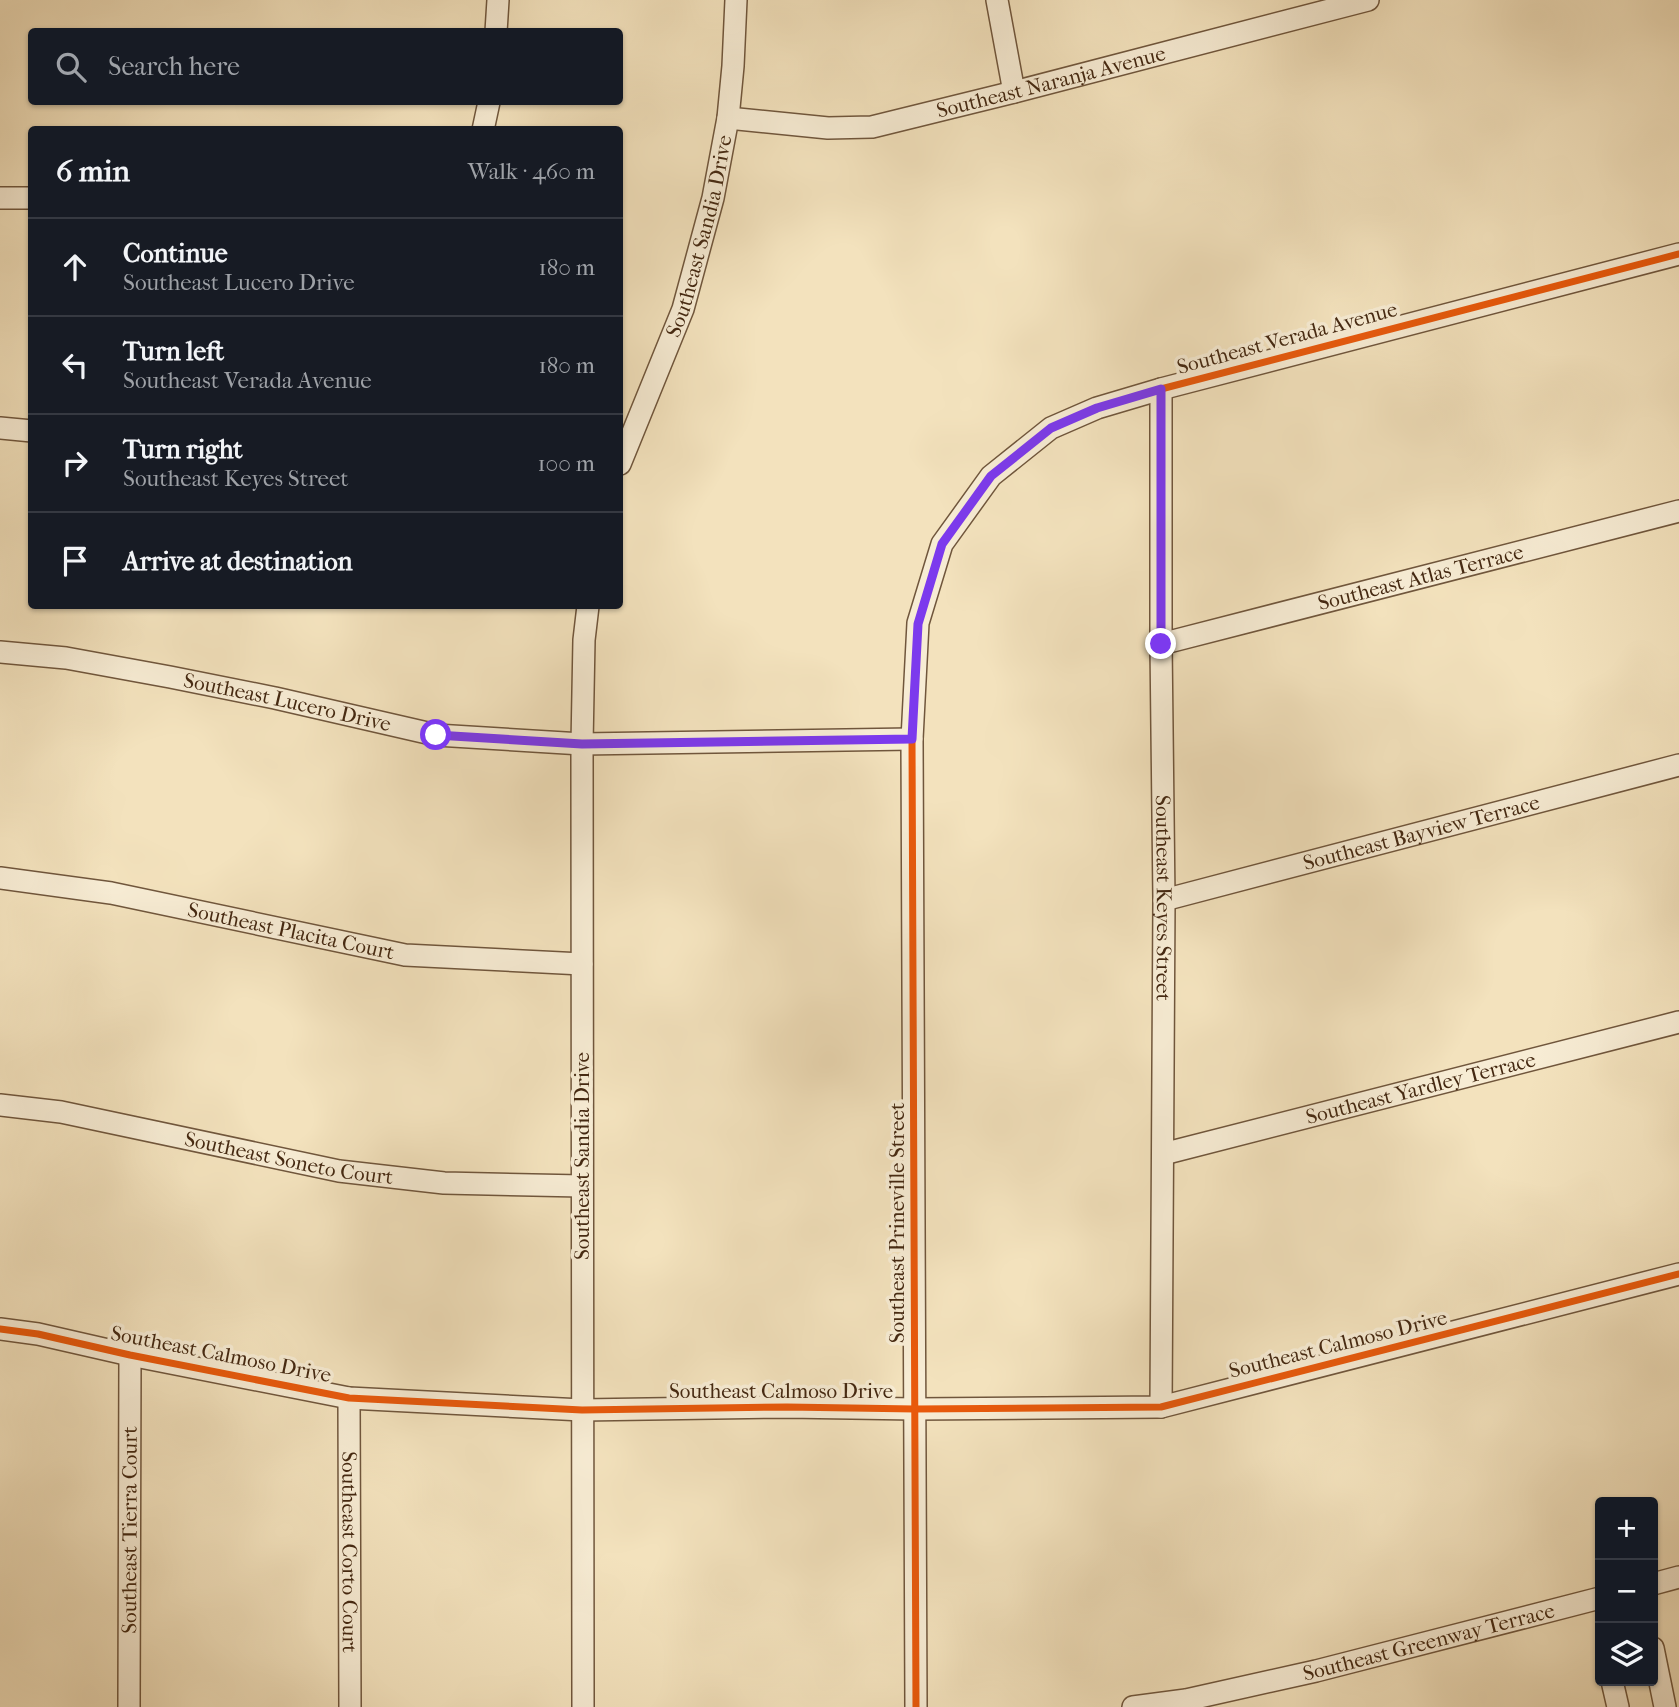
<!DOCTYPE html>
<html lang="en">
<head>
<meta charset="utf-8">
<style>
  :root { --surface:#171b24; --page:#242831; --text:#f1f3f6; --muted:#9ea1a6; --line:#363941 }
  body { margin:0; font-family:"IM FELL French Canon",serif; background:var(--page); color:var(--text) }
  .controls { position:absolute; right:21px; bottom:21px; display:grid; overflow:hidden; border-radius:7px; box-shadow:0 2px 5px #0004 }
  .controls button { width:63px; height:63px; display:grid; place-items:center; padding:0; border:0; border-bottom:2px solid var(--line); background:var(--surface); color:var(--text); font:35px sans-serif }
  .stop { position:absolute; width:21px; height:21px; margin:-16px; border:5px solid #7c3aed; border-radius:50%; background:#fff }
  .stop.end { background:#7c3aed; border-color:#fff; box-shadow:0 2px 7px #0008 }
  .list { margin:0; padding:0; list-style:none }
  h2 { display:flex; justify-content:space-between; align-items:center; height:91px; margin:0; padding:0 28px; font-size:30px }
  h2 small { font-size:23px; font-weight:400; color:var(--muted) }
  .list li { display:grid; grid-template-columns:46px 1fr auto; gap:21px; align-items:center; box-sizing:border-box; height:98px; padding:0 28px; border-top:2px solid var(--line) }
  .list b { display:block; font-size:26px; white-space:nowrap }
  .list p { margin:0; font-size:23px; white-space:nowrap; color:var(--muted) }
  .list em { font-size:23px; font-style:normal; color:var(--muted) }
  .icon { flex:none; width:38px; height:38px; fill:none; stroke:currentColor; stroke-width:2; stroke-linecap:round; stroke-linejoin:round }
  .map { position:relative; flex:none; width:1679px; height:1707px; overflow:hidden }
  .search { position:absolute; background:var(--surface); box-shadow:0 2px 5px #0004; left:28px; top:28px; width:595px; height:77px; display:flex; align-items:center; gap:18px; box-sizing:border-box; padding:0 24px; border-radius:7px; color:var(--muted); font-size:26px }
  .panel { position:absolute; background:var(--surface); box-shadow:0 2px 5px #0004; left:28px; top:126px; width:595px; height:483px; border-radius:7px }
  .map>svg:first-child { display:block }
  .lines { fill:none; stroke-linecap:round; stroke-linejoin:round }
  .minor-casing { stroke:#70563c; stroke-width:24 }
  .minor { stroke:#f7ecd4; stroke-width:21 }
  .cycleway-casing { stroke:#f7ecd4; stroke-width:11 }
  .cycleway { stroke:#e8590c; stroke-width:7 }
  .route { stroke:#7c3aed; stroke-width:9 }
  .labels { text-anchor:middle; dominant-baseline:central; stroke-width:7; stroke-linejoin:round; paint-order:stroke }
  .street-label { font-size:21px; fill:#442811; stroke:#f7ecd4 }
</style>
</head>
<body>
<div class="map">
<svg width="1679" height="1707" viewBox="0 0 1679 1707">
  <rect width="100%" height="100%" fill="#f3e2bd"/>
  <filter id="stains"><feTurbulence type="fractalNoise" baseFrequency=".00286" numOctaves="4"/><feColorMatrix values="0 0 0 0 .2 0 0 0 0 .09 0 0 0 0 .02 0 0 0 .5 -.17"/></filter>
  <radialGradient id="worn" r=".72"><stop offset=".6" stop-color="#630" stop-opacity="0"/><stop offset="1" stop-color="#630" stop-opacity=".3"/></radialGradient>
  <g class="lines">
    <g class="minor-casing">
      <g id="minor">
        <polyline points="997,0 1014,92"/>
        <polyline points="496,32 498,0"/>
        <path id="s1" d="M 728,118 L 828,128 L 872,127 L 1014,92 L 1368,0"/>
        <polyline points="483,130 489,102"/>
        <polyline points="0,198 32,198"/>
        <path id="s2" d="M 1161,389 L 1161,644 L 1164,900 L 1161,1407"/>
        <polyline points="0,428 32,431"/>
        <path id="s3" d="M 620,464 L 683,309 L 713,198 L 728,118 L 733,66 L 736,0"/>
        <path id="s4" d="M 1161,644 L 1679,511"/>
        <path id="s5" d="M 0,652 L 66,658 L 170,677 L 275,698 L 436,735 L 582,744 L 912,739"/>
        <path id="s6" d="M 0,878 L 111,893 L 405,955 L 582,964"/>
        <path id="s7" d="M 1164,900 L 1679,765"/>
        <path id="s8" d="M 0,1105 L 61,1112 L 339,1171 L 444,1183 L 582,1186"/>
        <path id="s9" d="M 1163,1154 L 1679,1022"/>
        <polyline points="0,1329 38,1334 130,1355 349,1398 582,1410 787,1407 915,1409 1161,1407 1679,1274"/>
        <path id="s10" d="M 349,1398 L 350,1707"/>
        <polyline points="1653,1584 1679,1577"/>
        <polyline points="1653,1648 1665,1707"/>
        <polyline points="1612,1681 1618,1707"/>
        <path id="s11" d="M 129,1707 L 130,1355"/>
        <polyline points="583,1707 582,744 584,640 588,606"/>
        <polyline points="916,1707 912,739 918,623 942,544 991,476 1051,428 1097,408 1161,389 1679,254"/>
        <path id="s12" d="M 1133,1707 L 1186,1700 L 1316,1671 L 1600,1598"/>
      </g>
    </g>
    <use href="#minor" class="minor"/>
    <g class="cycleway-casing">
      <g id="cycleway">
        <polyline points="0,1329 38,1334 130,1355 349,1398 582,1410 787,1407 915,1409 1161,1407 1679,1274"/>
        <polyline points="916,1707 912,739 918,623 942,544 991,476 1051,428 1097,408 1161,389 1679,254"/>
      </g>
    </g>
    <use href="#cycleway" class="cycleway"/>
  </g>
  <g class="lines">
    <polyline class="route" points="436,735 582,744 912,739 918,624 942,544 991,476 1051,428 1097,408 1161,389 1161,644"/>
  </g>
  <g class="labels">
    <g class="street-label">
      <text stroke="none"><textPath href="#s1" startOffset="329">Southeast Naranja Avenue</textPath></text>
      <text stroke="none"><textPath href="#s3" startOffset="242">Southeast Sandia Drive</textPath></text>
      <text transform="translate(1287 338) rotate(-15)">Southeast Verada Avenue</text>
      <text stroke="none"><textPath href="#s4" startOffset="268">Southeast Atlas Terrace</textPath></text>
      <text stroke="none"><textPath href="#s5" startOffset="292">Southeast Lucero Drive</textPath></text>
      <text stroke="none"><textPath href="#s7" startOffset="266">Southeast Bayview Terrace</textPath></text>
      <text stroke="none"><textPath href="#s2" startOffset="509">Southeast Keyes Street</textPath></text>
      <text stroke="none"><textPath href="#s6" startOffset="296">Southeast Placita Court</textPath></text>
      <text stroke="none"><textPath href="#s9" startOffset="266">Southeast Yardley Terrace</textPath></text>
      <text transform="translate(582 1156) rotate(-90)">Southeast Sandia Drive</text>
      <text stroke="none"><textPath href="#s8" startOffset="294">Southeast Soneto Court</textPath></text>
      <text transform="translate(897 1223) rotate(-90)">Southeast Prineville Street</text>
      <text transform="translate(1338 1344) rotate(-14)">Southeast Calmoso Drive</text>
      <text transform="translate(221 1354) rotate(11)">Southeast Calmoso Drive</text>
      <text x="781" y="1391">Southeast Calmoso Drive</text>
      <text stroke="none"><textPath href="#s11" startOffset="177">Southeast Tierra Court</textPath></text>
      <text stroke="none"><textPath href="#s10" startOffset="154">Southeast Corto Court</textPath></text>
      <text stroke="none"><textPath href="#s12" startOffset="303">Southeast Greenway Terrace</textPath></text>
    </g>
  </g>
  <rect width="100%" height="100%" filter="url(#stains)"/>
  <rect width="100%" height="100%" fill="url(#worn)"/>
</svg>
<div class="controls">
<button>+</button>
<button>−</button>
<button><svg class="icon" aria-label="layers" viewBox="0 0 24 24"><path d="M12 4l9 5-9 5-9-5zM3 14l9 5 9-5"/></svg></button>
</div>
<div class="stop" style="left:436px;top:735px"></div>
<div class="stop end" style="left:1161px;top:644px"></div>
<div class="search"><svg class="icon" aria-label="search" viewBox="0 0 24 24"><circle cx="10" cy="10" r="6"/><path d="M15 15l6 6"/></svg>Search here</div>
<section class="panel">
<h2>6 min<small>Walk · 460 m</small></h2>
<ul class="list">
<li><svg class="icon" aria-label="ahead" viewBox="0 0 24 24"><path d="M12 20V5M6 11l6-6 6 6"/></svg><div><b>Continue</b><p>Southeast Lucero Drive</p></div><em>180 m</em></li>
<li><svg class="icon" aria-label="left" viewBox="0 0 24 24"><path d="M17 20v-9H6M10 6l-5 5 5 5"/></svg><div><b>Turn left</b><p>Southeast Verada Avenue</p></div><em>180 m</em></li>
<li><svg class="icon" aria-label="right" viewBox="0 0 24 24"><path d="M7 20v-9h11M14 6l5 5-5 5"/></svg><div><b>Turn right</b><p>Southeast Keyes Street</p></div><em>100 m</em></li>
<li><svg class="icon" aria-label="arrive" viewBox="0 0 24 24"><path d="M6 21V4h12l-3 4 3 4H6"/></svg><div><b>Arrive at destination</b></div></li>
</ul>
</section>
</div>
</body>
</html>
